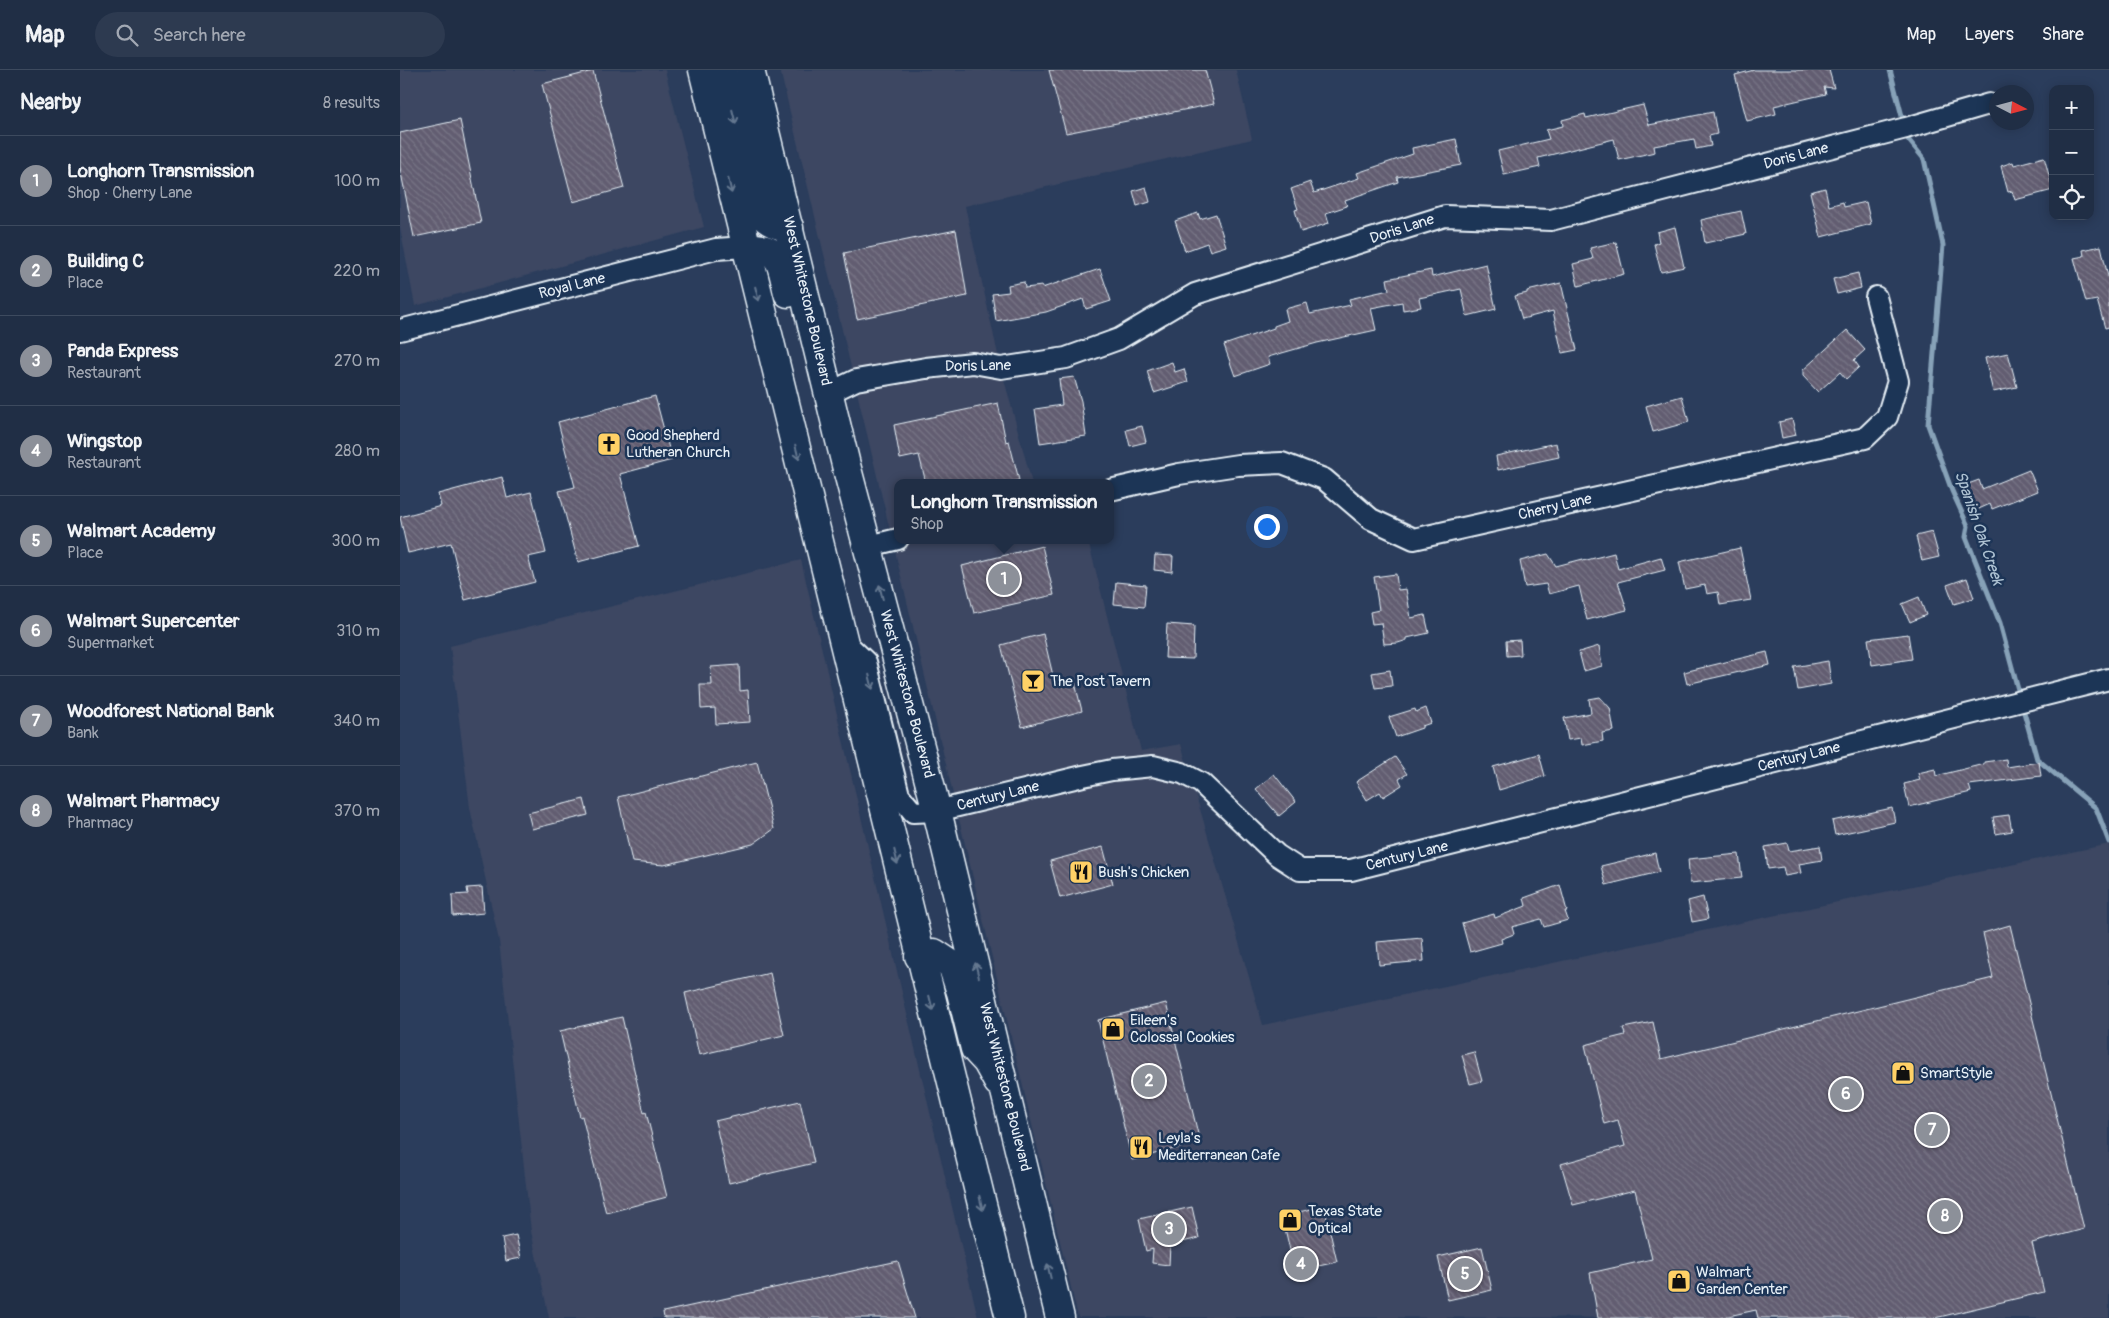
<!DOCTYPE html>
<html lang="en">
<head>
<meta charset="utf-8">
<style>
  :root { --surface:#202e45; --page:#2d3a50; --text:#f1f3f6; --muted:#a2a8b3; --line:#3d4a5e; --accent:#8c9099 }
  body { margin:0; font-family:Pangolin,sans-serif; background:var(--page); color:var(--text) }
  .controls { position:absolute; right:15px; top:15px; display:grid; overflow:hidden; border-radius:10px; box-shadow:0 2px 12px #0003 }
  .controls button { width:45px; height:45px; display:grid; place-items:center; padding:0; border:0; border-bottom:1px solid var(--line); background:var(--surface); color:var(--text); font:25px sans-serif }
  .compass { position:absolute; left:1589px; top:15px; width:45px; height:45px; border-radius:50%; background:var(--surface); box-shadow:0 2px 12px #0003; rotate:96deg }
  .you { position:absolute; left:866px; top:456px; width:18px; height:18px; margin:-12px; border:4px solid #fff; border-radius:50%; background:#1a73e8; box-shadow:0 0 0 8px #1a73e833 }
  .badge { display:grid; place-items:center; width:32px; height:32px; border-radius:50%; background:var(--accent); color:#fff; font-size:16px; font-weight:700 }
  .pin { position:absolute; translate:-50% -50%; border:2px solid #fff; box-shadow:0 1px 5px #0006 }
  .popup { position:absolute; left:494px; top:409px; width:220px; height:65px; box-sizing:border-box; display:grid; place-content:center; border-radius:10px; background:var(--surface); filter:drop-shadow(0 1px 4px #0005); font-size:16px; white-space:nowrap; color:var(--muted) }
  .popup b { font-size:19px; color:var(--text) }
  .popup::after { content:''; position:absolute; left:50%; top:100%; margin-left:-10px; border:10px solid transparent; border-top-color:var(--surface) }
  .list { margin:0; padding:0; list-style:none }
  h2 { display:flex; justify-content:space-between; align-items:center; height:65px; margin:0; padding:0 20px; font-size:21px }
  h2 small { font-size:16px; font-weight:400; color:var(--muted) }
  .list li { display:grid; grid-template-columns:32px 1fr auto; gap:15px; align-items:center; box-sizing:border-box; height:90px; padding:0 20px; border-top:1px solid var(--line) }
  .list b { display:block; font-size:19px; white-space:nowrap }
  .list p { margin:0; font-size:16px; white-space:nowrap; color:var(--muted) }
  .list em { font-size:16px; font-style:normal; color:var(--muted) }
  .icon { flex:none; width:28px; height:28px; fill:none; stroke:currentColor; stroke-width:2; stroke-linecap:round; stroke-linejoin:round }
  .map { position:relative; flex:none; width:1709px; height:1248px; overflow:hidden }
  header { display:flex; align-items:center; gap:30px; box-sizing:border-box; height:70px; padding:0 25px; background:var(--surface); border-bottom:1px solid var(--line) }
  header strong { font-size:24px }
  nav { display:flex; gap:28px; margin-inline-start:auto; font-size:18px }
  .search { width:350px; height:45px; background:var(--page); display:flex; align-items:center; gap:12px; box-sizing:border-box; padding:0 18px; border-radius:28px; color:var(--muted); font-size:19px }
  main { display:flex }
  aside { flex:1; background:var(--surface) }
  .map>svg:first-child { display:block }
  .built { fill:#3c4762 }
  .lines { fill:none; stroke-linecap:round; stroke-linejoin:round }
  .stream { stroke:#87a2b8; stroke-width:5 }
  .building { fill:url(#building-back-hatch); stroke:#e8f1f8 }
  .minor-casing { stroke:#e8f1f8; stroke-width:24 }
  .secondary-casing { stroke:#e8f1f8; stroke-width:31 }
  .minor { stroke:#1d3557; stroke-width:20 }
  .secondary { stroke:#1d3557; stroke-width:28 }
  .oneway { stroke:#64778f }
  .labels { text-anchor:middle; dominant-baseline:central; stroke-width:5; stroke-linejoin:round; paint-order:stroke }
  .street-label { font-size:15px; fill:#e8f1f8; stroke:#1d3557 }
  .poi-label { font-size:15px; fill:#e8f1f8; stroke:#1d3557; text-anchor:start }
  .water-label { font-size:16px; font-style:italic; fill:#afc3d3; stroke:#1d3557 }
</style>
</head>
<body>
<header>
<strong>Map</strong>
<div class="search"><svg class="icon" aria-label="search" viewBox="0 0 24 24"><circle cx="10" cy="10" r="6"/><path d="M15 15l6 6"/></svg>Search here</div>
<nav><a>Map</a><a>Layers</a><a>Share</a></nav>
</header>
<main>
<aside>
<h2>Nearby<small>8 results</small></h2>
<ul class="list">
<li><span class="badge">1</span><div><b>Longhorn Transmission</b><p>Shop · Cherry Lane</p></div><em>100 m</em></li>
<li><span class="badge">2</span><div><b>Building C</b><p>Place</p></div><em>220 m</em></li>
<li><span class="badge">3</span><div><b>Panda Express</b><p>Restaurant</p></div><em>270 m</em></li>
<li><span class="badge">4</span><div><b>Wingstop</b><p>Restaurant</p></div><em>280 m</em></li>
<li><span class="badge">5</span><div><b>Walmart Academy</b><p>Place</p></div><em>300 m</em></li>
<li><span class="badge">6</span><div><b>Walmart Supercenter</b><p>Supermarket</p></div><em>310 m</em></li>
<li><span class="badge">7</span><div><b>Woodforest National Bank</b><p>Bank</p></div><em>340 m</em></li>
<li><span class="badge">8</span><div><b>Walmart Pharmacy</b><p>Pharmacy</p></div><em>370 m</em></li>
</ul>
</aside>
<div class="map">
<svg width="1709" height="1248" viewBox="0 0 1709 1248">
  <defs>
    <pattern id="building-back-hatch" width="6" height="6" patternUnits="userSpaceOnUse" patternTransform="scale(1.25)"><rect width="6" height="6" fill="#625d71"/><path d="M-1 5l2 2M0 0l6 6M5-1l2 2" fill="none" stroke="#787586"/></pattern>
  </defs>
  <rect width="100%" height="100%" fill="#2b3d5c"/>
  <filter id="ink" filterUnits="userSpaceOnUse"><feTurbulence type="fractalNoise" baseFrequency=".02" numOctaves="2"/><feDisplacementMap in="SourceGraphic" scale="10" xChannelSelector="R" yChannelSelector="G"/><feConvolveMatrix kernelMatrix="1 2 1 2 8 2 1 2 1" color-interpolation-filters="sRGB"/></filter>
  <g filter="url(#ink)">
    <g class="built">
      <polygon points="0,0 265,0 304,157 15,236 0,157"/>
      <polygon points="380,0 836,0 852,69 565,136 601,298 632,413 498,413 498,470 688,470 741,681 781,674 863,955 1709,774 1709,1248 678,1247"/>
      <polygon points="401,490 578,1248 149,1248 131,1161 99,871 70,738 50,576"/>
    </g>
    <g class="lines">
      <g class="stream">
        <polyline points="1490,0 1503,50"/>
        <polyline points="1507,68 1524,89 1543,175 1528,355 1552,421 1568,456 1566,467 1600,553 1620,627"/>
        <polyline points="1622,635 1637,689 1696,738 1709,772"/>
      </g>
    </g>
    <g class="building">
      <polygon points="649,0 805,0 814,34 666,63"/>
      <polygon points="1354,0 1429,0 1434,18 1424,17 1426,24 1374,36 1376,44 1347,51 1335,5"/>
      <polygon points="193,1 224,118 173,132 142,14"/>
      <polygon points="1243,35 1249,55 1313,42 1317,64 1309,66 1311,76 1296,79 1294,69 1254,76 1255,82 1219,90 1214,69 1138,88 1140,97 1104,105 1098,81 1149,69 1146,60 1163,56 1162,50 1185,44 1186,48"/>
      <polygon points="60,50 81,153 14,167 0,98 0,63"/>
      <polygon points="1056,69 1061,95 997,107 998,112 945,130 947,136 926,143 929,153 901,162 895,140 898,139 891,119 910,112 914,123 959,108 957,103 1013,84 1012,78"/>
      <polygon points="1644,87 1653,120 1615,130 1612,121 1608,122 1601,96 1613,92 1614,95"/>
      <polygon points="746,117 750,132 737,136 733,121"/>
      <polygon points="1425,118 1429,136 1443,132 1444,137 1466,132 1471,154 1421,167 1410,122"/>
      <polygon points="1341,141 1346,164 1305,173 1301,150"/>
      <polygon points="798,143 800,149 816,144 826,176 810,181 807,173 785,181 775,151"/>
      <polygon points="1275,157 1284,197 1261,202 1254,174 1259,172 1257,162"/>
      <polygon points="556,160 567,226 457,249 444,183"/>
      <polygon points="1216,172 1224,204 1178,216 1173,194 1193,189 1190,178"/>
      <polygon points="1701,176 1709,211 1709,257 1705,258 1697,230 1686,232 1674,188 1684,186 1683,180"/>
      <polygon points="1086,194 1096,239 1067,246 1061,219 1019,228 1021,237 1003,240 1002,232 971,238 976,260 917,273 868,287 870,294 835,306 824,275 874,258 874,256 888,251 885,239 907,233 910,244 951,235 949,229 989,220 987,209 1031,200 1032,207"/>
      <polygon points="700,199 711,231 686,239 683,229 646,242 596,251 592,224 609,222 608,215 624,212 625,218 642,216 642,218"/>
      <polygon points="1458,203 1461,218 1437,224 1433,209"/>
      <polygon points="1161,213 1177,280 1162,283 1153,241 1122,249 1115,226 1127,223 1127,221"/>
      <polygon points="1447,260 1465,280 1454,290 1459,297 1446,309 1440,302 1418,322 1403,306 1403,300"/>
      <polygon points="1608,283 1617,317 1593,322 1585,288"/>
      <polygon points="772,292 775,302 784,299 788,312 754,323 747,301"/>
      <polygon points="674,307 681,331 686,366 640,373 635,339 662,335 659,309"/>
      <polygon points="255,326 272,390 220,404 239,476 178,492 159,421 175,417 158,352"/>
      <polygon points="1282,326 1289,352 1253,362 1246,336"/>
      <polygon points="598,333 606,372 609,371 619,410 607,413 526,413 519,385 500,389 494,355"/>
      <polygon points="1392,349 1396,365 1382,368 1379,352"/>
      <polygon points="742,356 746,372 730,376 726,360"/>
      <polygon points="1156,373 1159,387 1098,400 1096,386"/>
      <polygon points="1629,400 1638,421 1592,439 1590,434 1572,442 1560,417 1579,410 1582,419"/>
      <polygon points="102,407 107,428 131,422 146,483 128,487 135,512 65,530 51,473 8,483 0,447 41,436 38,424"/>
      <polygon points="1532,462 1539,487 1522,491 1516,466"/>
      <polygon points="642,476 654,525 574,543 562,496"/>
      <polygon points="1340,478 1351,530 1320,535 1318,522 1307,524 1305,515 1285,519 1279,492"/>
      <polygon points="1214,483 1218,499 1261,487 1265,500 1218,512 1227,540 1187,550 1179,516 1149,524 1146,514 1125,517 1120,491 1148,484 1156,496 1183,489 1183,491"/>
      <polygon points="755,485 773,486 772,502 754,500"/>
      <polygon points="996,504 998,520 1006,519 1011,548 1025,545 1029,563 1007,568 1007,570 998,573 984,574 981,553 972,554 970,542 979,540 974,507"/>
      <polygon points="1567,508 1574,528 1554,534 1547,515"/>
      <polygon points="716,512 746,515 744,537 714,534"/>
      <polygon points="1519,527 1526,545 1510,552 1502,534"/>
      <polygon points="767,554 794,556 793,589 765,588"/>
      <polygon points="643,564 655,614 674,609 682,641 622,657 601,575"/>
      <polygon points="1508,564 1512,589 1472,595 1468,569"/>
      <polygon points="1120,570 1121,585 1107,586 1106,571"/>
      <polygon points="1199,576 1202,596 1184,601 1179,582"/>
      <polygon points="1367,582 1370,595 1287,614 1284,602"/>
      <polygon points="1428,591 1431,614 1398,620 1394,597"/>
      <polygon points="339,595 340,621 348,620 350,652 316,654 315,638 301,639 300,615 312,615 311,597"/>
      <polygon points="990,600 992,616 975,618 972,603"/>
      <polygon points="1200,627 1210,638 1214,661 1202,663 1203,671 1182,675 1181,668 1168,670 1164,648 1191,643 1189,629"/>
      <polygon points="1026,638 1031,653 1022,656 1022,658 996,667 989,647 1015,639 1016,642"/>
      <polygon points="1139,684 1145,706 1099,720 1093,697"/>
      <polygon points="995,687 1007,704 999,709 1002,715 983,727 980,722 967,730 956,712"/>
      <polygon points="1606,689 1607,697 1639,692 1641,706 1569,715 1571,722 1509,737 1504,714 1520,710 1518,703 1535,699 1536,706 1584,694 1584,692"/>
      <polygon points="357,692 374,759 353,774 264,795 232,792 218,727"/>
      <polygon points="874,704 896,732 879,746 856,719"/>
      <polygon points="184,729 188,745 132,759 128,743"/>
      <polygon points="1492,738 1495,752 1435,765 1432,751"/>
      <polygon points="1609,745 1612,761 1596,764 1593,747"/>
      <polygon points="1387,773 1389,781 1420,776 1422,790 1399,794 1401,803 1385,806 1383,797 1368,799 1365,777"/>
      <polygon points="703,777 713,814 660,828 650,791"/>
      <polygon points="1255,783 1259,802 1206,815 1201,796"/>
      <polygon points="1339,784 1342,808 1290,813 1288,789"/>
      <polygon points="1160,815 1167,841 1165,841 1168,850 1144,857 1141,849 1112,857 1114,864 1101,869 1102,873 1070,882 1062,853 1094,844 1095,848 1126,836 1124,828"/>
      <polygon points="82,817 84,843 53,846 52,825 68,824 67,818"/>
      <polygon points="1303,827 1308,849 1292,852 1288,831"/>
      <polygon points="1610,855 1684,1159 1632,1173 1644,1222 1535,1248 1358,1248 1356,1240 1319,1248 1198,1248 1190,1203 1252,1189 1235,1120 1173,1135 1161,1094 1225,1076 1218,1050 1204,1054 1185,975 1225,965 1223,958 1253,952 1261,989 1593,908 1583,863"/>
      <polygon points="1022,868 1024,891 979,895 977,872"/>
      <polygon points="370,903 384,965 299,985 285,923"/>
      <polygon points="766,933 800,1072 732,1090 698,950"/>
      <polygon points="222,947 244,1043 246,1042 267,1127 206,1143 182,1046 180,1047 160,961"/>
      <polygon points="1074,982 1082,1011 1070,1014 1062,985"/>
      <polygon points="400,1031 414,1093 329,1113 315,1051"/>
      <polygon points="924,1136 937,1192 895,1201 882,1146"/>
      <polygon points="792,1137 799,1168 770,1175 769,1195 752,1193 753,1179 746,1181 739,1149"/>
      <polygon points="116,1165 121,1188 106,1191 102,1168"/>
      <polygon points="1082,1177 1092,1220 1048,1230 1038,1187"/>
      <polygon points="498,1191 515,1248 264,1248 263,1242"/>
    </g>
    <g class="lines">
      <g class="minor-casing">
        <g id="minor">
          <polyline points="0,260 316,179 345,177"/>
          <polyline points="429,323 456,310 526,298 573,293 601,298 666,288 719,269 795,224 1045,146 1151,150 1506,58 1589,34"/>
          <polyline points="710,420 779,404 838,395 882,393 924,409 971,449 1014,469 1465,368 1487,347 1498,311 1476,227"/>
          <polyline points="469,476 498,469"/>
          <polyline points="445,572 466,592 499,725 513,742 537,741 683,706 712,700 753,696 782,703 801,713 877,785 900,800 951,800 1709,609"/>
        </g>
      </g>
      <g class="secondary-casing">
        <g id="secondary">
          <polyline points="303,0 610,1248"/>
          <polyline points="350,0 446,395 537,741 660,1248"/>
          <path d="M 323,4 L 356,137 C 365,150 374,155 389,157"/>
          <path d="M 345,177 C 383,179 380,190 388,223"/>
          <polyline points="519,886 534,883 552,895 561,922 575,979 587,992 598,1012"/>
        </g>
      </g>
      <use href="#minor" class="minor"/>
      <use href="#secondary" class="secondary"/>
    </g>
    <defs><path id="oneway-shaft" d="M-6 0H5M1.5-3L5.5 0L1.5 3" fill="none" stroke-width="1.6" stroke-linecap="round" stroke-linejoin="round" transform="scale(1.25)"/></defs>
    <g class="oneway">
      <use href="#oneway-shaft" transform="translate(334 47) rotate(76)"/>
      <use href="#oneway-shaft" transform="translate(330 116) rotate(77)"/>
      <use href="#oneway-shaft" transform="translate(357 224) rotate(76)"/>
      <use href="#oneway-shaft" transform="translate(397 382) rotate(76)"/>
      <use href="#oneway-shaft" transform="translate(481 522) rotate(-104)"/>
      <use href="#oneway-shaft" transform="translate(471 612) rotate(76)"/>
      <use href="#oneway-shaft" transform="translate(496 787) rotate(77)"/>
      <use href="#oneway-shaft" transform="translate(577 900) rotate(-104)"/>
      <use href="#oneway-shaft" transform="translate(531 933) rotate(76)"/>
      <use href="#oneway-shaft" transform="translate(581 1133) rotate(77)"/>
      <use href="#oneway-shaft" transform="translate(649 1201) rotate(-103)"/>
    </g>
  </g>
  <defs>
    <g id="church-square" transform="scale(1.25)"><rect x="-9" y="-9" width="18" height="18" rx="4" fill="#ffd166" stroke="#1d3557"/><path d="M-1.2-6h2.4v3.5h3.3v2.4h-3.3V6h-2.4V-.1h-3.3v-2.4h3.3Z" fill="#111"/></g>
    <g id="bar-square" transform="scale(1.25)"><rect x="-9" y="-9" width="18" height="18" rx="4" fill="#ffd166" stroke="#1d3557"/><path d="M-6-5H6L.8 .8V4.5H3.5V6h-7V4.5H-.8V.8Z" fill="#111"/></g>
    <g id="restaurant-square" transform="scale(1.25)"><rect x="-9" y="-9" width="18" height="18" rx="4" fill="#ffd166" stroke="#1d3557"/><path d="M-5-6h1v4h1v-4h1v4h1v-4h1v5L-1.5 .5V6h-2V.5L-5-1ZM5-6V6H3V1.5H1.5Q1.5-4 5-6Z" fill="#111"/></g>
    <g id="shop-square" transform="scale(1.25)"><rect x="-9" y="-9" width="18" height="18" rx="4" fill="#ffd166" stroke="#1d3557"/><path d="M-5-2.5h2.3a2.7 3.5 0 0 1 5.4 0H5L5.5 6h-11ZM-1.5-2.5h3a1.5 2.3 0 0 0-3 0Z" fill="#111"/></g>
  </defs>
  <g fill-rule="evenodd">
    <use href="#church-square" x="209" y="374"/>
    <use href="#bar-square" x="633" y="611"/>
    <use href="#restaurant-square" x="681" y="802"/>
    <use href="#shop-square" x="713" y="959"/>
    <use href="#shop-square" x="1503" y="1003"/>
    <use href="#restaurant-square" x="741" y="1077"/>
    <use href="#shop-square" x="890" y="1150"/>
    <use href="#shop-square" x="1279" y="1211"/>
  </g>
  <g class="labels">
    <g class="street-label">
      <text transform="translate(1396 86) rotate(-15)">Doris Lane</text>
      <text transform="translate(1002 159) rotate(-18)">Doris Lane</text>
      <text transform="translate(172 216) rotate(-14)">Royal Lane</text>
      <text transform="translate(407 231) rotate(77)">West Whitestone Boulevard</text>
      <text transform="translate(578 296) rotate(-1)">Doris Lane</text>
      <text transform="translate(1155 437) rotate(-13)">Cherry Lane</text>
      <text transform="translate(507 624) rotate(75)">West Whitestone Boulevard</text>
      <text transform="translate(1399 687) rotate(-14)">Century Lane</text>
      <text transform="translate(598 726) rotate(-14)">Century Lane</text>
      <text transform="translate(1007 786) rotate(-14)">Century Lane</text>
      <text transform="translate(605 1017) rotate(76)">West Whitestone Boulevard</text>
    </g>
    <g class="poi-label">
      <text x="226" y="365">Good Shepherd<tspan x="226" dy="17">Lutheran Church</tspan></text>
      <text x="650" y="611">The Post Tavern</text>
      <text x="698" y="802">Bush's Chicken</text>
      <text x="730" y="950">Eileen's<tspan x="730" dy="17">Colossal Cookies</tspan></text>
      <text x="1520" y="1003">SmartStyle</text>
      <text x="758" y="1068">Leyla's<tspan x="758" dy="17">Mediterranean Cafe</tspan></text>
      <text x="908" y="1141">Texas State<tspan x="908" dy="17">Optical</tspan></text>
      <text x="1296" y="1202">Walmart<tspan x="1296" dy="17">Garden Center</tspan></text>
    </g>
    <g class="water-label">
      <text transform="translate(1579 458) rotate(71)">Spanish Oak Creek</text>
    </g>
  </g>
</svg>
<div class="controls">
<button>+</button>
<button>−</button>
<button><svg class="icon" aria-label="locate" viewBox="0 0 24 24"><circle cx="12" cy="12" r="6"/><path d="M12 2v4M12 18v4M2 12h4M18 12h4"/></svg></button>
</div>
<svg class="compass" viewBox="-18 -18 36 36"><path d="M0-13l5 13h-10z" fill="#e53935"/><path d="M0 13l5-13h-10z" fill="#a2a8b3"/></svg>
<div class="you"></div>
<div class="pin badge" style="left:604px;top:509px">1</div>
<div class="popup"><b>Longhorn Transmission</b>Shop</div>
<div class="pin badge" style="left:749px;top:1011px">2</div>
<div class="pin badge" style="left:769px;top:1159px">3</div>
<div class="pin badge" style="left:901px;top:1194px">4</div>
<div class="pin badge" style="left:1065px;top:1204px">5</div>
<div class="pin badge" style="left:1446px;top:1024px">6</div>
<div class="pin badge" style="left:1532px;top:1060px">7</div>
<div class="pin badge" style="left:1545px;top:1146px">8</div>
</div>
</main>
</body>
</html>
